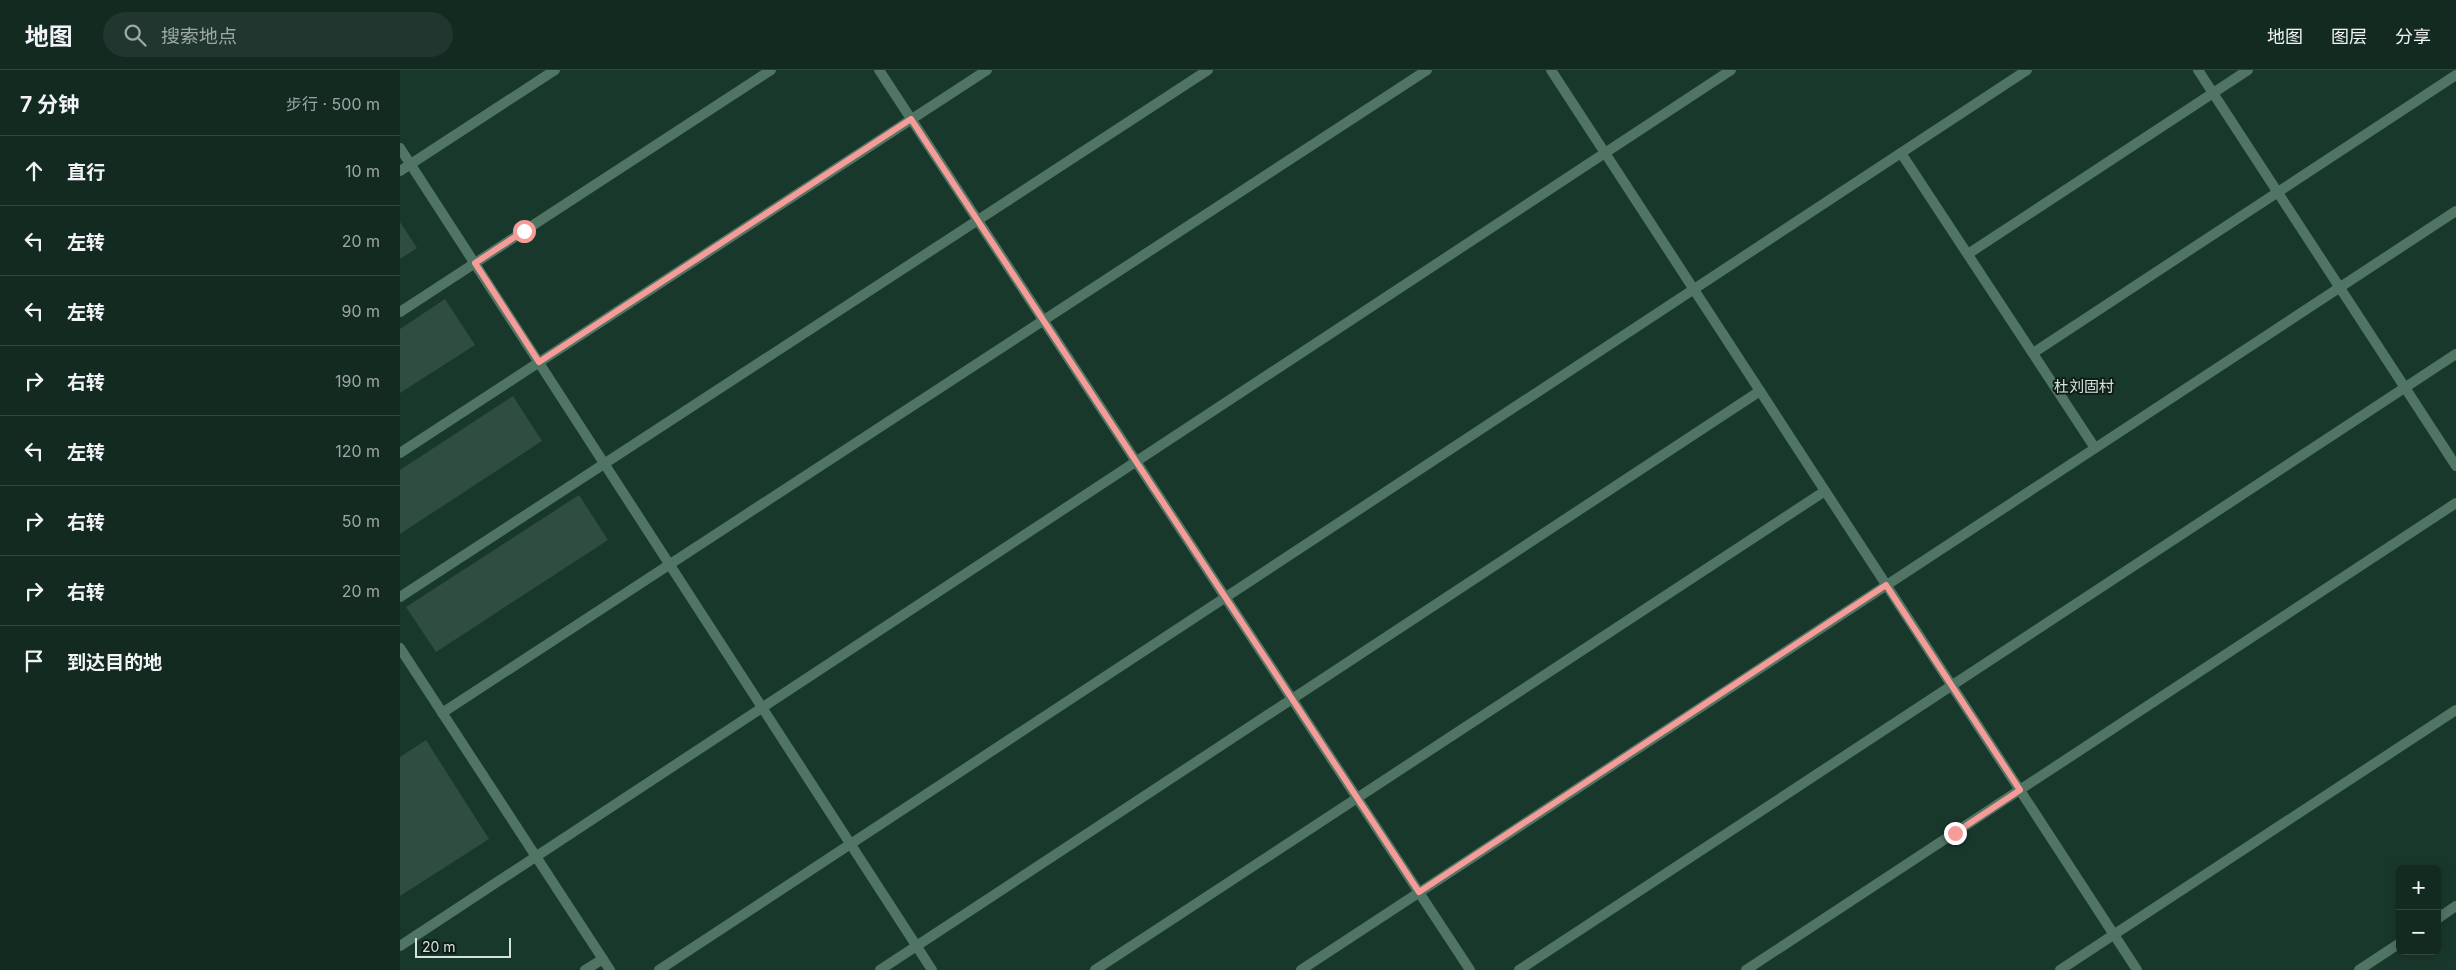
<!DOCTYPE html>
<html lang="zh">
<head>
<meta charset="utf-8">
<style>
  :root { --surface:#132a21; --page:#20362e; --text:#f1f3f6; --muted:#9da7a5; --line:#32463f }
  body { margin:0; font-family:Inter,"Noto Sans SC",sans-serif; background:var(--page); color:var(--text) }
  .controls { position:absolute; right:15px; bottom:15px; display:grid; overflow:hidden; border-radius:8px; box-shadow:0 2px 12px #0003 }
  .controls button { width:45px; height:45px; display:grid; place-items:center; padding:0; border:0; border-bottom:1px solid var(--line); background:var(--surface); color:var(--text); font:25px sans-serif }
  .scale { position:absolute; left:15px; bottom:12px; width:96px; box-sizing:border-box; padding-left:5px; border:2px solid #d3e4dc; border-top:0; font-size:14px; line-height:18px; white-space:nowrap; color:#d3e4dc; -webkit-text-stroke:4px #0f1c17; paint-order:stroke }
  .stop { position:absolute; width:15px; height:15px; margin:-11px; border:4px solid #f59b98; border-radius:50%; background:#fff }
  .stop.end { background:#f59b98; border-color:#fff; box-shadow:0 1px 5px #0008 }
  .list { margin:0; padding:0; list-style:none }
  h2 { display:flex; justify-content:space-between; align-items:center; height:65px; margin:0; padding:0 20px; font-size:21px }
  h2 small { font-size:16px; font-weight:400; color:var(--muted) }
  .list li { display:grid; grid-template-columns:32px 1fr auto; gap:15px; align-items:center; box-sizing:border-box; height:70px; padding:0 20px; border-top:1px solid var(--line) }
  .list b { display:block; font-size:19px; white-space:nowrap }
  .list em { font-size:16px; font-style:normal; color:var(--muted) }
  .icon { flex:none; width:28px; height:28px; fill:none; stroke:currentColor; stroke-width:2; stroke-linecap:round; stroke-linejoin:round }
  .map { position:relative; flex:none; width:2056px; height:900px; overflow:hidden }
  header { display:flex; align-items:center; gap:30px; box-sizing:border-box; height:70px; padding:0 25px; background:var(--surface); border-bottom:1px solid var(--line) }
  header strong { font-size:24px }
  nav { display:flex; gap:28px; margin-inline-start:auto; font-size:18px }
  .search { width:350px; height:45px; background:var(--page); display:flex; align-items:center; gap:12px; box-sizing:border-box; padding:0 18px; border-radius:28px; color:var(--muted); font-size:19px }
  main { display:flex }
  aside { flex:1; background:var(--surface) }
  .map>svg:first-child { display:block }
  .building { fill:#2f4e41 }
  .lines { fill:none; stroke-linecap:round; stroke-linejoin:round }
  .service { stroke:#517565; stroke-width:10 }
  .minor { stroke:#517565; stroke-width:10 }
  .route { stroke:#f59b98; stroke-width:6 }
  .labels { text-anchor:middle; dominant-baseline:central; stroke-width:4; stroke-linejoin:round; paint-order:stroke }
  .quarter-label { font-size:15px; fill:#d3e4dc; stroke:#0f1c17 }
</style>
</head>
<body>
<header>
<strong>地图</strong>
<div class="search"><svg class="icon" aria-label="search" viewBox="0 0 24 24"><circle cx="10" cy="10" r="6"/><path d="M15 15l6 6"/></svg>搜索地点</div>
<nav><a>地图</a><a>图层</a><a>分享</a></nav>
</header>
<main>
<aside>
<h2>7 分钟<small>步行 · 500 m</small></h2>
<ul class="list">
<li><svg class="icon" aria-label="ahead" viewBox="0 0 24 24"><path d="M12 20V5M6 11l6-6 6 6"/></svg><div><b>直行</b></div><em>10 m</em></li>
<li><svg class="icon" aria-label="left" viewBox="0 0 24 24"><path d="M17 20v-9H6M10 6l-5 5 5 5"/></svg><div><b>左转</b></div><em>20 m</em></li>
<li><svg class="icon" aria-label="left" viewBox="0 0 24 24"><path d="M17 20v-9H6M10 6l-5 5 5 5"/></svg><div><b>左转</b></div><em>90 m</em></li>
<li><svg class="icon" aria-label="right" viewBox="0 0 24 24"><path d="M7 20v-9h11M14 6l5 5-5 5"/></svg><div><b>右转</b></div><em>190 m</em></li>
<li><svg class="icon" aria-label="left" viewBox="0 0 24 24"><path d="M17 20v-9H6M10 6l-5 5 5 5"/></svg><div><b>左转</b></div><em>120 m</em></li>
<li><svg class="icon" aria-label="right" viewBox="0 0 24 24"><path d="M7 20v-9h11M14 6l5 5-5 5"/></svg><div><b>右转</b></div><em>50 m</em></li>
<li><svg class="icon" aria-label="right" viewBox="0 0 24 24"><path d="M7 20v-9h11M14 6l5 5-5 5"/></svg><div><b>右转</b></div><em>20 m</em></li>
<li><svg class="icon" aria-label="arrive" viewBox="0 0 24 24"><path d="M6 21V4h12l-3 4 3 4H6"/></svg><div><b>到达目的地</b></div></li>
</ul>
</aside>
<div class="map">
<svg width="2056" height="900" viewBox="0 0 2056 900">
  <rect width="100%" height="100%" fill="#19382c"/>
  <g class="building">
    <polygon points="0,152 17,178 0,189"/>
    <polygon points="45,229 75,275 0,323 0,259"/>
    <polygon points="113,326 142,371 0,464 0,400"/>
    <polygon points="179,425 208,470 36,582 6,537"/>
    <polygon points="26,670 89,769 0,826 0,687"/>
  </g>
  <g class="lines">
    <g class="service">
      <polyline points="1501,83 1695,378"/>
      <polyline points="0,101 155,0"/>
      <polyline points="1568,184 1848,0"/>
      <polyline points="0,242 371,0"/>
      <polyline points="1633,283 2056,5"/>
      <polyline points="0,383 587,0"/>
      <polyline points="0,527 808,0"/>
      <polyline points="42,643 1027,0"/>
      <polyline points="2037,849 2056,836"/>
      <polyline points="185,900 203,889"/>
      <polyline points="259,900 1627,0"/>
      <polyline points="480,900 1360,321"/>
      <polyline points="695,900 1425,421"/>
      <polyline points="901,900 2056,141"/>
      <polyline points="1119,900 2056,284"/>
      <polyline points="1346,900 2056,433"/>
      <polyline points="1959,900 2000,873"/>
    </g>
    <g class="minor">
      <polyline points="479,0 1070,900"/>
      <polyline points="1151,0 1737,900"/>
      <polyline points="1798,0 2056,396"/>
      <polyline points="0,78 532,900"/>
      <polyline points="0,578 210,900"/>
      <polyline points="0,876 1331,0"/>
      <polyline points="1660,900 2056,640"/>
    </g>
  </g>
  <g class="lines">
    <polyline class="route" points="124,161 75,193 139,292 511,49 1019,822 1486,515 1620,720 1555,763"/>
  </g>
  <g class="labels">
    <g class="quarter-label">
      <text x="1684" y="316">杜刘固村</text>
    </g>
  </g>
</svg>
<div class="controls">
<button>+</button>
<button>−</button>
</div>
<div class="scale">20 m</div>
<div class="stop" style="left:124px;top:161px"></div>
<div class="stop end" style="left:1555px;top:763px"></div>
</div>
</main>
</body>
</html>
